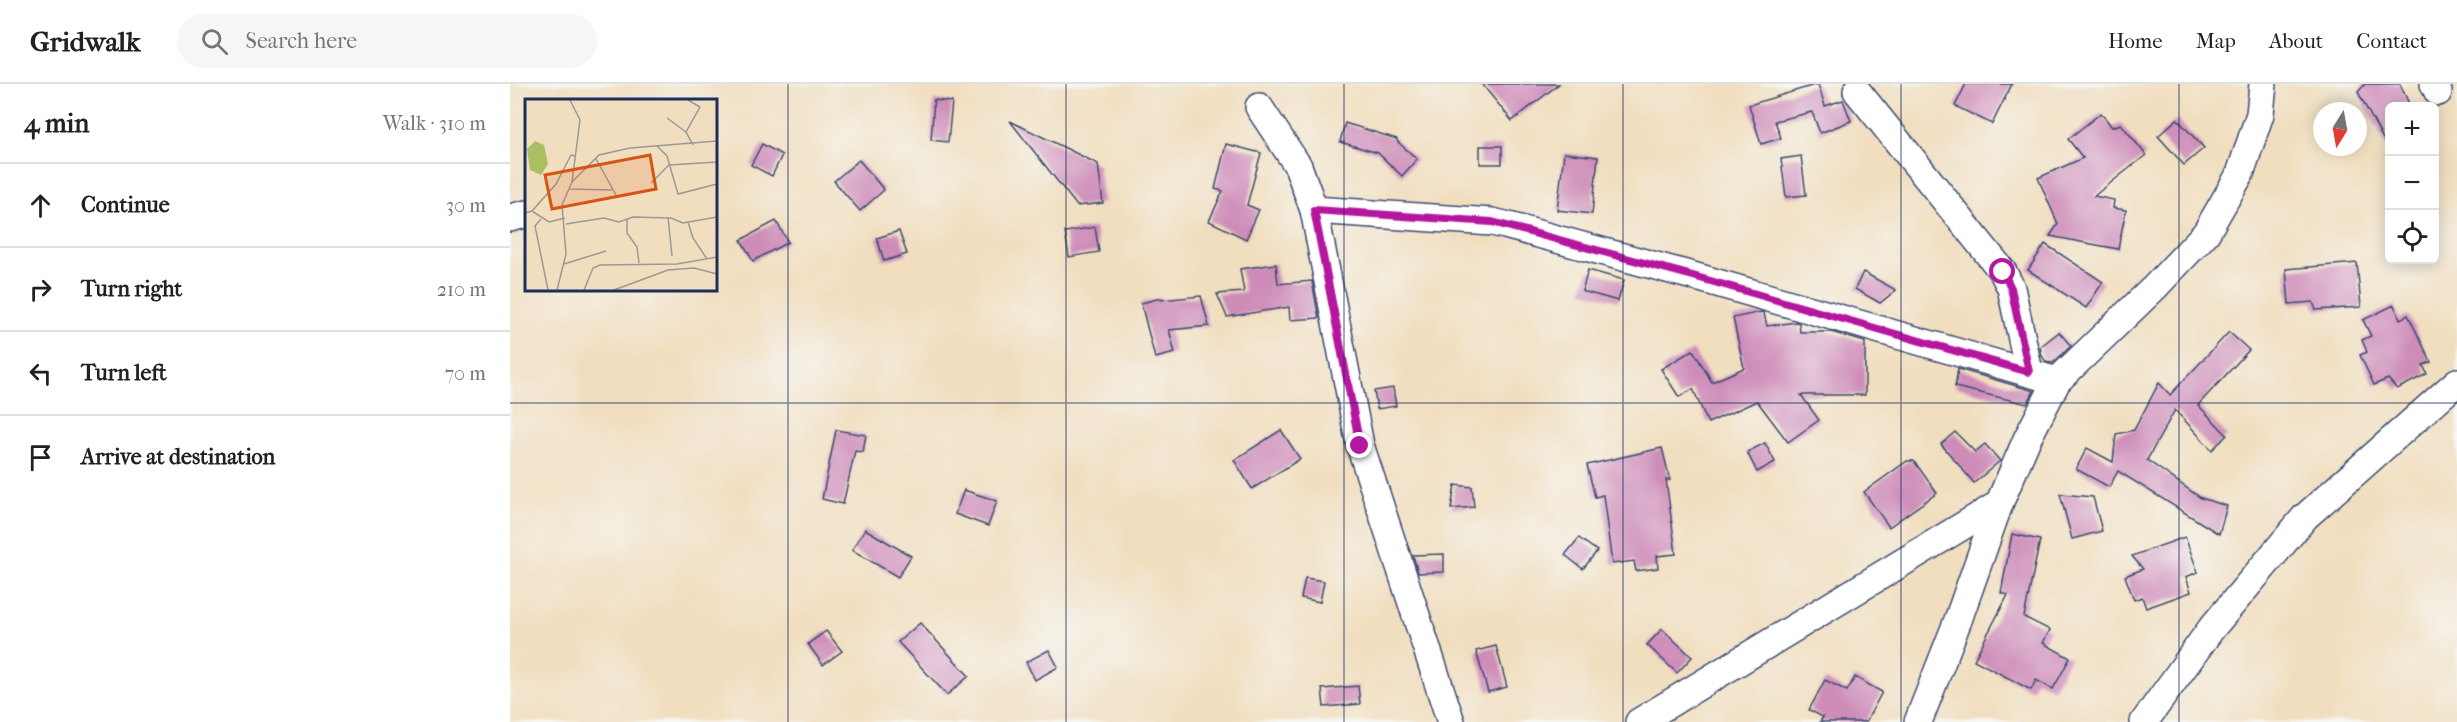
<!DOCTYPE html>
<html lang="en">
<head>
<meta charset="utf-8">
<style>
  :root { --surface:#fff; --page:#f6f6f6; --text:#202124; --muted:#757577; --line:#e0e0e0 }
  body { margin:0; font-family:"IM FELL French Canon",serif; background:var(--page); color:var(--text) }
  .controls { position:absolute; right:18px; top:18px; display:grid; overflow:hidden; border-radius:9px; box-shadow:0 3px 15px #0003 }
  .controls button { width:54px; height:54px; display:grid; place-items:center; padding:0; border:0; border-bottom:2px solid var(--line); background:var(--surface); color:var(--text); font:30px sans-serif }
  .compass { position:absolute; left:1803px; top:18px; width:54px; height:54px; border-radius:50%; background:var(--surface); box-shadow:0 3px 15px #0003; rotate:191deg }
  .stop { position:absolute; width:18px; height:18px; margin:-14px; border:4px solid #b5179e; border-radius:50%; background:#fff }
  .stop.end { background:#b5179e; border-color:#fff; box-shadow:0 2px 6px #0008 }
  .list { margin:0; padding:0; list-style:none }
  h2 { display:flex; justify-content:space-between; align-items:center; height:78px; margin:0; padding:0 24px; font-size:26px }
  h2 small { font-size:20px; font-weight:400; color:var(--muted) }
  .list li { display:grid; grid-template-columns:39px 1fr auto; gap:18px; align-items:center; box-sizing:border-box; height:84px; padding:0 24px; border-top:2px solid var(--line) }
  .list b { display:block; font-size:22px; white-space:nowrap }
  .list em { font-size:20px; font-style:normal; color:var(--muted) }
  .icon { flex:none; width:33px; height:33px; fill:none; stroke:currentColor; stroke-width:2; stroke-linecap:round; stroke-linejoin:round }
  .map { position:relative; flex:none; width:1947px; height:638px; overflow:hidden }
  header { display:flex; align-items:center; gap:36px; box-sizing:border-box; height:84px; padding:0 30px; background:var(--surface); border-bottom:2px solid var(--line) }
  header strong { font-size:28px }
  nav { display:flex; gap:33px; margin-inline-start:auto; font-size:21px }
  .search { width:420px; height:54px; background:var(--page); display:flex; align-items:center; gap:15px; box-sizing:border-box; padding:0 21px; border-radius:33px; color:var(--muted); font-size:22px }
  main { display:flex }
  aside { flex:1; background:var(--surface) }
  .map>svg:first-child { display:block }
  .building { fill:#ce8cb9 }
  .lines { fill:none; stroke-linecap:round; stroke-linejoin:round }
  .minor-casing { stroke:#3b496d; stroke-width:30 }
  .minor { stroke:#fff; stroke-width:27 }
  .route { stroke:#b5179e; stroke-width:8 }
  .grid { fill:none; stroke:#1b2f5e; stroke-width:1.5; stroke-opacity:0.55 }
  .inset-road { fill:none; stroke:#9b9898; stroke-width:1.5 }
  .view { fill:#d45514; fill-opacity:0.15; stroke:#d45514; stroke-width:3 }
  .inset-edge { fill:none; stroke:#1b2f5e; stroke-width:3 }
</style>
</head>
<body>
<header>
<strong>Gridwalk</strong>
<div class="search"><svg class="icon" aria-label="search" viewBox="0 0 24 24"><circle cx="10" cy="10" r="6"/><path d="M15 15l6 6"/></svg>Search here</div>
<nav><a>Home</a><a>Map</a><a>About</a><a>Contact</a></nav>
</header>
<main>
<aside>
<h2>4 min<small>Walk · 310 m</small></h2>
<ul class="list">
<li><svg class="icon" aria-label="ahead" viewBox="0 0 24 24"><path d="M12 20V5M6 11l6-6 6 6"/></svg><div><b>Continue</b></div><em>30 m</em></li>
<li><svg class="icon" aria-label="right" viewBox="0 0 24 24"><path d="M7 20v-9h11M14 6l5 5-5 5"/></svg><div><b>Turn right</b></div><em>210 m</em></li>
<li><svg class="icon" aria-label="left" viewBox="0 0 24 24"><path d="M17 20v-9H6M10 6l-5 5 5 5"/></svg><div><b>Turn left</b></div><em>70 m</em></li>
<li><svg class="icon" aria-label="arrive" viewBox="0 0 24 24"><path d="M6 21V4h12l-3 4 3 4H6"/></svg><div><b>Arrive at destination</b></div></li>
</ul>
</aside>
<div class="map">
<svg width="1947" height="638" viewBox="0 0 1947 638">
  <rect width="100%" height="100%" fill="#f6f6f2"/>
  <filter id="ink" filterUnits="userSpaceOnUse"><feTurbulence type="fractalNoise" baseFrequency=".0167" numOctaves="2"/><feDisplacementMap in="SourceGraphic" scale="12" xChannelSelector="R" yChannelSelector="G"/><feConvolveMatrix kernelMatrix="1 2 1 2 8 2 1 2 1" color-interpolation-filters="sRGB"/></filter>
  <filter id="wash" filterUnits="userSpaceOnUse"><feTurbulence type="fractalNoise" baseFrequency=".008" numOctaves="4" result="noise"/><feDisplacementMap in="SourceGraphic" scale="24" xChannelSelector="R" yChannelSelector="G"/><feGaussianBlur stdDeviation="1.35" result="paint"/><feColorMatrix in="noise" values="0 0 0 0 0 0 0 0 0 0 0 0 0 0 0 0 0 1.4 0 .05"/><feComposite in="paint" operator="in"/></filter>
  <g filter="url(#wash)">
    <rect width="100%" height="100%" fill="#f1debf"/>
    <g id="blocks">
      <g class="building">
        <polygon points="972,0 1049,0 1002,37"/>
        <polygon points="1308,0 1315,22 1333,16 1341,37 1310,49 1302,28 1265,37 1271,54 1251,60 1239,21"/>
        <polygon points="1456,0 1502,0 1482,40 1445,22"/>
        <polygon points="1855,0 1890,0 1900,22 1880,22 1880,68 1848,8"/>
        <polygon points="424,16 442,18 438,58 421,56"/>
        <polygon points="1591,29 1602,43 1611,40 1636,71 1584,112 1604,116 1603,124 1616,126 1608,165 1540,152 1548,140 1528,94 1573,74 1558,55"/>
        <polygon points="1667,35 1694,64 1674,81 1648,52"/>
        <polygon points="500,37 588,80 593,119 567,122"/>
        <polygon points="835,39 887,55 887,57 907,75 892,92 868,69 830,58"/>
        <polygon points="252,60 272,71 262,92 241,81"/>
        <polygon points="716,60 751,69 737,121 749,126 736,155 699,137 713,107 705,105"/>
        <rect x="970" y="62" width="22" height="18"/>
        <polygon points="1054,69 1088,73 1082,130 1047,126"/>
        <polygon points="1291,72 1296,111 1276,113 1271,75"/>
        <polygon points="349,76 374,106 350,127 324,97"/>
        <polygon points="266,137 278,158 243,177 231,156"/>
        <polygon points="585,143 589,168 559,173 555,148"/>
        <polygon points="389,147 397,170 374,177 367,154"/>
        <polygon points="1535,160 1593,198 1576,224 1518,186"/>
        <polygon points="1847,179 1851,223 1806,226 1803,218 1779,220 1776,185"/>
        <polygon points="766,180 768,200 802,197 809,234 780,236 779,223 717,233 707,210 734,208 730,185"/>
        <polygon points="1078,186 1114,196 1108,217 1072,207"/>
        <polygon points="1353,188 1386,206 1370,219 1345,205"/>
        <polygon points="691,212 699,242 659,246 665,269 645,274 631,219 651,214 651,216"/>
        <polygon points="1884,221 1890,235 1898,231 1921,278 1913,281 1917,290 1887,305 1878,295 1864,301 1850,271 1857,268 1852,256 1861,252 1853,236"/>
        <polygon points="1251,228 1254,229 1257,242 1286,238 1289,239 1290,248 1321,248 1355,258 1355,311 1291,311 1309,336 1278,358 1247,317 1198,339 1183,305 1169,313 1151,285 1183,266 1202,298 1234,284 1223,234"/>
        <polygon points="1549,248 1561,262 1543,279 1536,278 1532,272 1530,263"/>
        <polygon points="1719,248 1739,266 1688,321 1717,351 1702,366 1665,326 1637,376 1691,414 1717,422 1709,450 1608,387 1599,403 1566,385 1577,364 1603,378 1606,350 1624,346 1649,299 1660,311"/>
        <polygon points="1448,285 1524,307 1517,320 1445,303"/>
        <polygon points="883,304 886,322 867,325 864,307"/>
        <polygon points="326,346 356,351 353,368 345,367 333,420 312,415"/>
        <polygon points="771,346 790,375 742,405 724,376"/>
        <polygon points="1445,348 1465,368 1475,360 1490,377 1464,399 1431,360"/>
        <polygon points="1255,359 1265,378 1247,388 1237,368"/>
        <polygon points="1152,364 1160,396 1156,396 1166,470 1147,472 1148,484 1126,487 1124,477 1102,480 1093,411 1085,413 1077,381"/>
        <polygon points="1397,377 1404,377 1427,409 1379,443 1354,408"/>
        <polygon points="945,401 962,403 964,423 941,425"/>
        <polygon points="454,406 487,417 478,442 445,430"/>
        <polygon points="1550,410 1583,413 1592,447 1562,455"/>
        <polygon points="355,445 401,472 388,493 342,466"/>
        <polygon points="1502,450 1530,456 1514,533 1540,546 1533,559 1560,574 1543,605 1526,596 1521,606 1464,576 1498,511 1491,509"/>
        <polygon points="1675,453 1688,488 1676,493 1681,508 1636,524 1632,513 1624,516 1615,492 1633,485 1622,472"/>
        <polygon points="1069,454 1087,467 1073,485 1055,471"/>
        <polygon points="934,470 934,488 908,489 903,471"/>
        <polygon points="795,494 814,497 810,518 791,514"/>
        <polygon points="410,539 459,592 437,611 388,558"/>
        <polygon points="1152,545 1182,573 1167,589 1137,561"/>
        <polygon points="316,547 332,567 313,581 298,560"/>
        <polygon points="986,562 997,603 978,608 966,567"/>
        <polygon points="539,566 548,583 525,596 516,578"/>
        <polygon points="1345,593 1372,608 1356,638 1310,638 1313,633 1299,626 1315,596 1337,607"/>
        <polygon points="848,602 850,620 814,623 812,605"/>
      </g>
    </g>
  </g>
  <g filter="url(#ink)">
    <use href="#blocks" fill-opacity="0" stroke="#3b496d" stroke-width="1.5"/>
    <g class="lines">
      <g class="minor-casing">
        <g id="minor">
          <polyline points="1924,0 1928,8"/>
          <polyline points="1347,7 1493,188 1501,204 1519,288"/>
          <polyline points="749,23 788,82 804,126 850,361 941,638"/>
          <polyline points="804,126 982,138 995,141 1183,192 1547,297"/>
          <polyline points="0,134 16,130"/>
          <polyline points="1129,638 1489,420"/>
          <polyline points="1408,638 1448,536 1489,420 1517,355 1547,297 1645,203 1696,149 1730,90 1750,30 1753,0"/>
          <polyline points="1634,638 1701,545 1795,433 1947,298"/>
        </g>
      </g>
      <use href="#minor" class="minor"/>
    </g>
  </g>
  <g class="lines" filter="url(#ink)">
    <polyline class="route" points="850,362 804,126 982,138 1183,192 1519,288 1501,204 1493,188"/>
  </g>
  <path class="grid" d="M 278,0 L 278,638M 556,0 L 556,638M 834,0 L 834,638M 1113,0 L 1113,638M 1391,0 L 1391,638M 1669,0 L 1669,638M 0,319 L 1947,319"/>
  <g transform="translate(15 15)">
    <rect width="192" height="192" fill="#f1debf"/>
    <path d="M 10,42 L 19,46 L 23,65 L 16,76 L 5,71 L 2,50 Z" fill="#abbe61"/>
    <path class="inset-road" d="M 163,1 L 175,8 L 161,33 L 168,46M 0,17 L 0,39M 142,19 L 161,33M 132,47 L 142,57 L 153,95 L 192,85M 71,60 L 91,96M 47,83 L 74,56 L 105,49 L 192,42M 126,84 L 144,66 L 192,63M 45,90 L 87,91M 7,112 L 31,85 L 46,56 L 50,57M 0,114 L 7,112 L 24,123 L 40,119M 143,118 L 147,157M 16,120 L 10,127 L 23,191M 102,121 L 102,134 L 112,148 L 114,164M 163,123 L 168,139 L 182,160M 41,125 L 79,119 L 94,123 L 108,118 L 146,119 L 158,124 L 192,118M 39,165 L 81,152M 32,191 L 41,155 L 37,106 L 47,83 L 55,21 L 45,1M 59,191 L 68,169 L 75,166 L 152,165 L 192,158M 89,191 L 143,171 L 169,169 L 192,175"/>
    <path class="view" d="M 125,56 L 131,90 L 27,110 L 20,76 Z"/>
    <rect width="192" height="192" class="inset-edge"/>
  </g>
</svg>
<div class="controls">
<button>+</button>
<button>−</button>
<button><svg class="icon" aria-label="locate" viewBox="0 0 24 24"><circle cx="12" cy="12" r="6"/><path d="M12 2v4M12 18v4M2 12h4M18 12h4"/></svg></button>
</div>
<svg class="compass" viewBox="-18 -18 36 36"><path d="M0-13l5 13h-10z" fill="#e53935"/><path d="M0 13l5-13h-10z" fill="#757577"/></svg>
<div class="stop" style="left:1493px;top:188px"></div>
<div class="stop end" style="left:850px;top:362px"></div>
</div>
</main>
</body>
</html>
